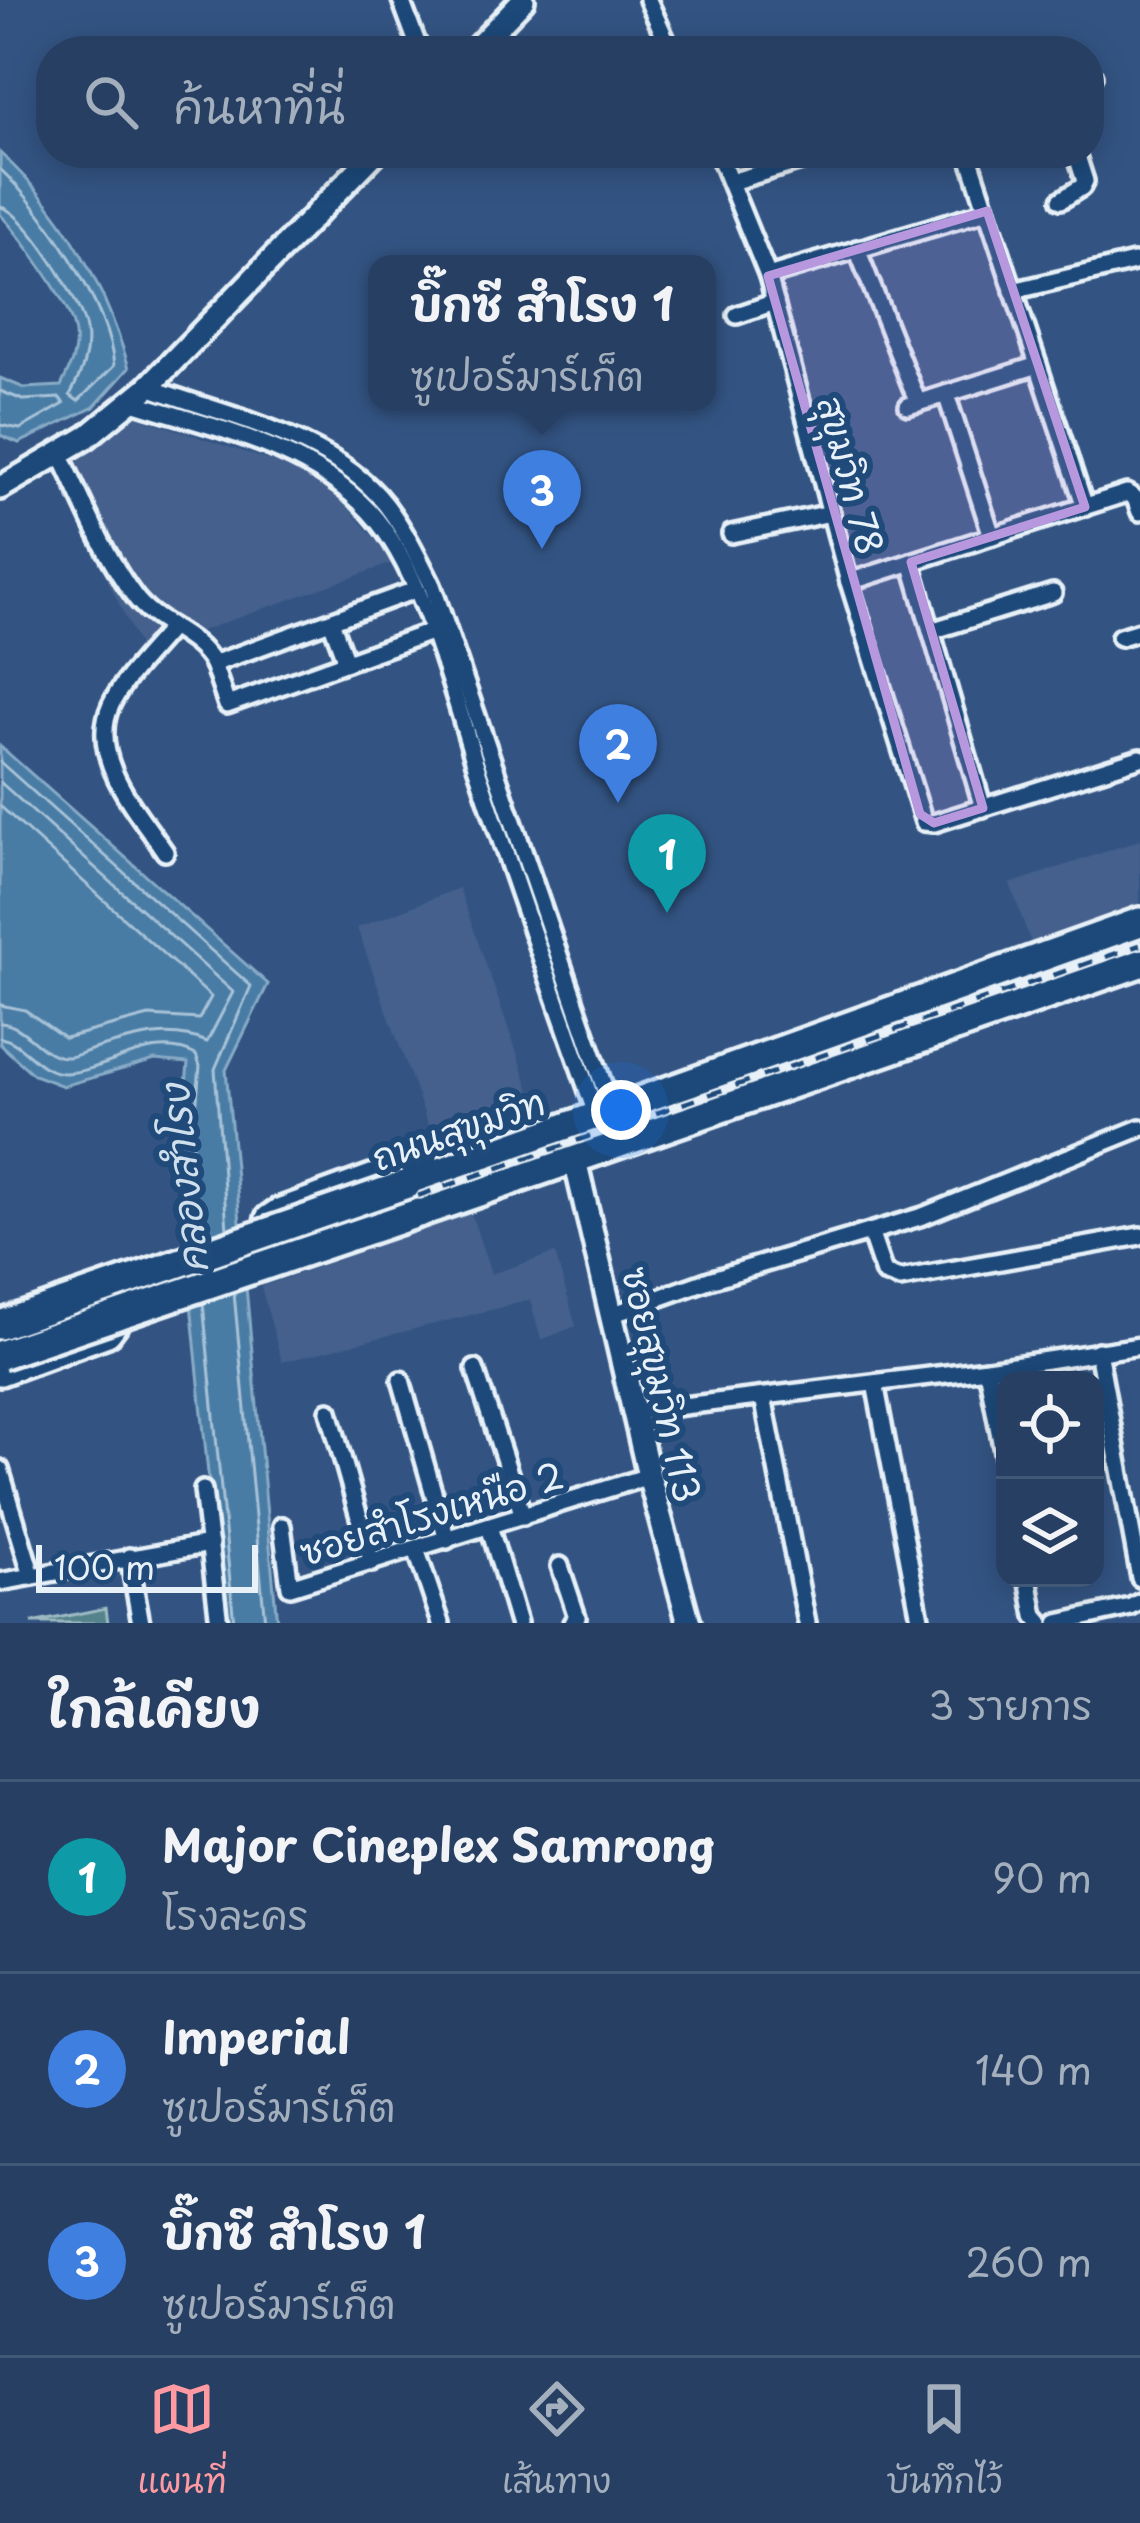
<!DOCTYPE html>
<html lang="th">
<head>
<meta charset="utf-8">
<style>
  :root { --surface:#263f62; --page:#2e4668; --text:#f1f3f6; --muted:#a4afbe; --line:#425877; --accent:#ff9aa2 }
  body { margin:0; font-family:"Playpen Sans","Playpen Sans Thai",sans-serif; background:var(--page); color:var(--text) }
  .controls { position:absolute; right:36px; bottom:36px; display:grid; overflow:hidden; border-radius:24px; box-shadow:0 6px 30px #0003 }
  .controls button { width:108px; height:108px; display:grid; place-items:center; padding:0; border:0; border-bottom:3px solid var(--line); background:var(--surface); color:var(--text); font:60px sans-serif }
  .scale { position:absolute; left:36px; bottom:30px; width:222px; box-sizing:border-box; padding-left:12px; border:6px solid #e8f1f8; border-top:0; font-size:33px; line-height:42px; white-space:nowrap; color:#e8f1f8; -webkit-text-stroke:9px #1f4a7a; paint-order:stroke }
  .you { position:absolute; left:621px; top:1110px; width:42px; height:42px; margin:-30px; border:9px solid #fff; border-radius:50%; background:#1a73e8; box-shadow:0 0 0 18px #1a73e833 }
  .badge { display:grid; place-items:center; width:78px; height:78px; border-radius:50%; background:var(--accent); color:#fff; font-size:39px; font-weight:700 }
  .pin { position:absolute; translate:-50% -99px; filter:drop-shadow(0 3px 6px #0008) }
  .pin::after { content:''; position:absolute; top:63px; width:42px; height:36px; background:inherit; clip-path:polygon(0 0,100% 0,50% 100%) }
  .popup { position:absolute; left:368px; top:255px; width:348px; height:156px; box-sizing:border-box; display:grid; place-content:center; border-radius:24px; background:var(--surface); filter:drop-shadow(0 3px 9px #0005); font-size:39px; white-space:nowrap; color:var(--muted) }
  .popup b { font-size:45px; color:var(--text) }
  .popup::after { content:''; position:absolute; left:50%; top:100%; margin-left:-24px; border:24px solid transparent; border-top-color:var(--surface) }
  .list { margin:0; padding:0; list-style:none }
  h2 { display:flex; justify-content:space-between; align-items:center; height:156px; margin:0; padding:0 48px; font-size:51px }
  h2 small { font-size:39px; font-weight:400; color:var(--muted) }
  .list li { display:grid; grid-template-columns:78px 1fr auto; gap:36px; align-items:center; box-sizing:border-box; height:192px; padding:0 48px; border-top:3px solid var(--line) }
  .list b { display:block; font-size:45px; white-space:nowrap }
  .list p { margin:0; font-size:39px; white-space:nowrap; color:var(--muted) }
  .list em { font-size:39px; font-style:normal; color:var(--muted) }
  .icon { flex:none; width:66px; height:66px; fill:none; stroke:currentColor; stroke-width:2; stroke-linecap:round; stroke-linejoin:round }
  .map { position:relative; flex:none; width:1140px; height:1623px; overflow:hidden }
  .search { position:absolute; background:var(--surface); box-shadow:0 6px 30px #0003; left:36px; right:36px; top:36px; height:132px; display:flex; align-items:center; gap:30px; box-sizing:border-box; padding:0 42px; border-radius:48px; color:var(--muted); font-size:45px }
  .sheet { height:732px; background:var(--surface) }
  nav { display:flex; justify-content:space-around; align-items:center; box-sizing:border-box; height:168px; border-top:3px solid var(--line); background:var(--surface); font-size:33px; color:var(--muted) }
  nav a { display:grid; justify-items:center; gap:6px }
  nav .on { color:var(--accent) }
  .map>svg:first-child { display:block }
  .built { fill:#45608c }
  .green { fill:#54838c; stroke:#9ebac2; stroke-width:3 }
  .water { fill:#487ca5; stroke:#88abc6; stroke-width:3 }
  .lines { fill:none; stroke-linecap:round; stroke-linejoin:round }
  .shore { stroke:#a8c2d7; stroke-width:3 }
  .street-casing { stroke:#e8f1f8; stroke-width:24 }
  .secondary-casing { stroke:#e8f1f8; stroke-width:30 }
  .highway-casing { stroke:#e8f1f8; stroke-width:36 }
  .street { stroke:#1f4a7a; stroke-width:15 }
  .secondary { stroke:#1f4a7a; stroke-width:21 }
  .highway { stroke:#1f4a7a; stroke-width:27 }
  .rail-casing { stroke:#e8f1f8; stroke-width:9 }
  .rail { stroke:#1f4a7a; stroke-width:4.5; stroke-dasharray:14; stroke-linecap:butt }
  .highway-bridge-casing { stroke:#e8f1f8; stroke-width:36; stroke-linecap:butt }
  .highway-bridge { stroke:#1f4a7a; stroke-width:27 }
  .marked { fill:#b798de; fill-opacity:0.2; stroke:#b798de; stroke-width:9; stroke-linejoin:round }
  .labels { text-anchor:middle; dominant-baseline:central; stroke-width:12; stroke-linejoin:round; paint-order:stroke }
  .street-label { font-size:36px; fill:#e8f1f8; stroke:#1f4a7a }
  .water-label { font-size:39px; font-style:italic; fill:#d0dfec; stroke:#1f4a7a }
</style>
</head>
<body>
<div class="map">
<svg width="1140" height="1623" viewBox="0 0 1140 1623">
  <rect width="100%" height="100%" fill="#335483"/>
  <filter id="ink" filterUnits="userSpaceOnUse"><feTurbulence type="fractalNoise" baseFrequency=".00833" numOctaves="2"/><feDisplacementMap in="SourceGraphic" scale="24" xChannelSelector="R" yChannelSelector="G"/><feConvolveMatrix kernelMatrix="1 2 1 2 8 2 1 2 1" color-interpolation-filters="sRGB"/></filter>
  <g filter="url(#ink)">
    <g class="built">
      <polygon points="135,416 322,478 395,562 142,652 58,475"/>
      <polygon points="1140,840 1140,909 1032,946 1010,884"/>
      <polygon points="459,888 532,1095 430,1130 357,928"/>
      <polygon points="471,1213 491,1274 555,1253 576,1326 541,1340 530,1300 282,1362 261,1287"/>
    </g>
    <polygon class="green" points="106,1608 108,1623 32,1623"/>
    <g class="water">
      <path d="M 0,153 C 64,211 105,285 129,368 L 94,407 L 19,443 L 0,435 L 0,378 L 24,388 L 61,386 C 70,368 79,350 74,329 C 68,300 21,237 0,214 Z"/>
      <polygon points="0,746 268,984 226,1070 277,1623 223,1623 178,1174 188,1063 155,1060 63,1086 34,1075 0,1044"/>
    </g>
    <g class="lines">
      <g class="shore">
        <path d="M 0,169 C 44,210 109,306 114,366 L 78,401 L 70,395 C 81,374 90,354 86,330 C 83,305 25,210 0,207"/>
        <polyline points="0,391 23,400 60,398 64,404 20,429 0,425"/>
        <polyline points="0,762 251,986 215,1069 227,1229"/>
        <path d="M 0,782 L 233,992 L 207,1042 C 169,1026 133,1038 94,1049 C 86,1051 75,1057 67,1057 C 40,1058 27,1024 0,1023"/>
        <polyline points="0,806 211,997 199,1019 149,1016 65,1038 25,1010 0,1005"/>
        <path d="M 0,1038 C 24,1041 38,1074 66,1073 C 109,1071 152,1032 196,1055 L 200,1066 L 190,1174 L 197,1239"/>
        <polyline points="234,1293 265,1623"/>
        <polyline points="203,1303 234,1623"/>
      </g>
      <g class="street-casing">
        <g id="street">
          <polyline points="401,0 420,51"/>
          <polyline points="648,0 671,51"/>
          <polyline points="1089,77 1093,76"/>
          <polyline points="718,153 768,276 849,582 924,822 934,823 1140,758"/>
          <polyline points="968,153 1085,507"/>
          <polyline points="731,182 828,153"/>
          <polyline points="1061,200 1082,187 1085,181 1076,153"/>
          <polyline points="857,249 918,403"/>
          <polyline points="768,276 987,211"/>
          <polyline points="1013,291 1134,262"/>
          <polyline points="737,315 775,302"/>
          <path d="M 148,387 C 226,416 333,436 386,505 C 405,530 418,557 432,585 L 612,1110"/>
          <polyline points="946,394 992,536"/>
          <path d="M 130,401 C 213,428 308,446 369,511 C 424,570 453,696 478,772 C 516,886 555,998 595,1111"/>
          <polyline points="908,406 1038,365"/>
          <path d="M 60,454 C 83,501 103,554 135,597 C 157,626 195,632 213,664 L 415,590"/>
          <polyline points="731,534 831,513"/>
          <polyline points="911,562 983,808"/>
          <polyline points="849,582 1127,493 1135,498 1140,512"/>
          <polyline points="331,621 346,662"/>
          <polyline points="931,631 1053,593"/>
          <polyline points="1120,637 1140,631"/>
          <polyline points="213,664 227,705 436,630"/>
          <path d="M 165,852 C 138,812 87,757 111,705 C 124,677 150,653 170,629"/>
          <polyline points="870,1232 884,1273 900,1279 1140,1236"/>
          <polyline points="614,1314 709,1280 923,1216 1140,1128"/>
          <polyline points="1098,1351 1140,1578"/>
          <polyline points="475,1369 523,1516"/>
          <polyline points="987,1369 1005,1462"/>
          <polyline points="401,1380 447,1540"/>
          <polyline points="875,1383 921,1623"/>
          <polyline points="763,1397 807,1623"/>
          <polyline points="329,1411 372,1563"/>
          <polyline points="634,1412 987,1369 1140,1346"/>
          <polyline points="0,1469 32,1576"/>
          <polyline points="203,1490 219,1623"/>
          <polyline points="282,1526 290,1587 649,1476"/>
          <polyline points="489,1526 518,1623"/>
          <polyline points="416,1549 441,1623"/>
          <polyline points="129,1557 141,1623"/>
          <polyline points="560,1566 577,1617 572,1623"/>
          <polyline points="1028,1578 1035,1616 1041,1623"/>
          <polyline points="0,1582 210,1544"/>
          <polyline points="1058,1623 1131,1607 1140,1602"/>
        </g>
      </g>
      <g class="secondary-casing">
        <g id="secondary">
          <polyline points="474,51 523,0"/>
          <polyline points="0,488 87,437 148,387 375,153"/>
          <polyline points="575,1160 649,1476 689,1623"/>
        </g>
      </g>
      <g class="highway-casing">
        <g id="highway">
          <polyline points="407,1184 1140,922"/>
          <polyline points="418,1213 1140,963"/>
          <polyline points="263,1248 270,1219 279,1213 424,1160"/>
          <polyline points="0,1371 107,1332 113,1324"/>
        </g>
      </g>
      <use href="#street" class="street"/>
      <use href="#secondary" class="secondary"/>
      <use href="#highway" class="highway"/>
      <g class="rail-casing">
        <g id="rail">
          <polyline points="0,1316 92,1282 283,1228"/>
          <polyline points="0,1356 93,1325 314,1232 1140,945"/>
        </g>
      </g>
      <use href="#rail" class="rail"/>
      <g class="highway-bridge-casing">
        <g id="highway-bridge">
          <polyline points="0,1325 407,1184"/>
          <polyline points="0,1355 418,1213"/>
        </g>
      </g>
      <use href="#highway-bridge" class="highway-bridge"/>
    </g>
  </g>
  <path class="marked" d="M 987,211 L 1085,507 L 911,562 L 983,808 L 934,823 L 920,814 L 768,276 Z"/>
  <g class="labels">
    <g class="street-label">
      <text transform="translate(852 475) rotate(75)">สุขุมวิท 78</text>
      <text transform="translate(458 1128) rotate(-19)">ถนนสุขุมวิท</text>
      <text transform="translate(663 1384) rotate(77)">ซอยสุขุมวิท 113</text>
      <text transform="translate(431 1512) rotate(-17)">ซอยสำโรงเหนือ 2</text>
    </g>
    <g class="water-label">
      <text transform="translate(182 1179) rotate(-96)">คลองสำโรง</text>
    </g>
  </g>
</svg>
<div class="controls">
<button><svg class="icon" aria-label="locate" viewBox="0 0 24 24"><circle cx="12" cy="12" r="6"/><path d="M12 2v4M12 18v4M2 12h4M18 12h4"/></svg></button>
<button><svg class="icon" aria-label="layers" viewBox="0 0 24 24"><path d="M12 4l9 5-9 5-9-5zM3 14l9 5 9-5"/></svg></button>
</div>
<div class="scale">100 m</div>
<div class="you"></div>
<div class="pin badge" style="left:667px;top:913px;background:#0f9aa8">1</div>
<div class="pin badge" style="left:618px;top:803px;background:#3f7fe0">2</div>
<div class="pin badge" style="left:542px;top:549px;background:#3f7fe0">3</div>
<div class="popup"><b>บิ๊กซี สำโรง 1</b>ซูเปอร์มาร์เก็ต</div>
<div class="search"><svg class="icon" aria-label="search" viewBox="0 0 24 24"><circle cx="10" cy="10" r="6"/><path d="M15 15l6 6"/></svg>ค้นหาที่นี่</div>
</div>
<section class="sheet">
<h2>ใกล้เคียง<small>3 รายการ</small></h2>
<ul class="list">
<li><span class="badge" style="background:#0f9aa8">1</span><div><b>Major Cineplex Samrong</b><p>โรงละคร</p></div><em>90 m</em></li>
<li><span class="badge" style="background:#3f7fe0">2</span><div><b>Imperial</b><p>ซูเปอร์มาร์เก็ต</p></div><em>140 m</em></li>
<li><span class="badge" style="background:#3f7fe0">3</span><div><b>บิ๊กซี สำโรง 1</b><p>ซูเปอร์มาร์เก็ต</p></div><em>260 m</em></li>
</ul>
</section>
<nav>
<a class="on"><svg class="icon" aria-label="map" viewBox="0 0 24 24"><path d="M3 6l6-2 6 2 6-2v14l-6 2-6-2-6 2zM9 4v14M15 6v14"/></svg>แผนที่</a>
<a><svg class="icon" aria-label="directions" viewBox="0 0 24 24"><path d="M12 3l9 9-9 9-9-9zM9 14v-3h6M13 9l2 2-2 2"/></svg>เส้นทาง</a>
<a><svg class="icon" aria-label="saved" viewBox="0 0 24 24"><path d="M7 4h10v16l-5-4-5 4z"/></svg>บันทึกไว้</a>
</nav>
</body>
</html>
